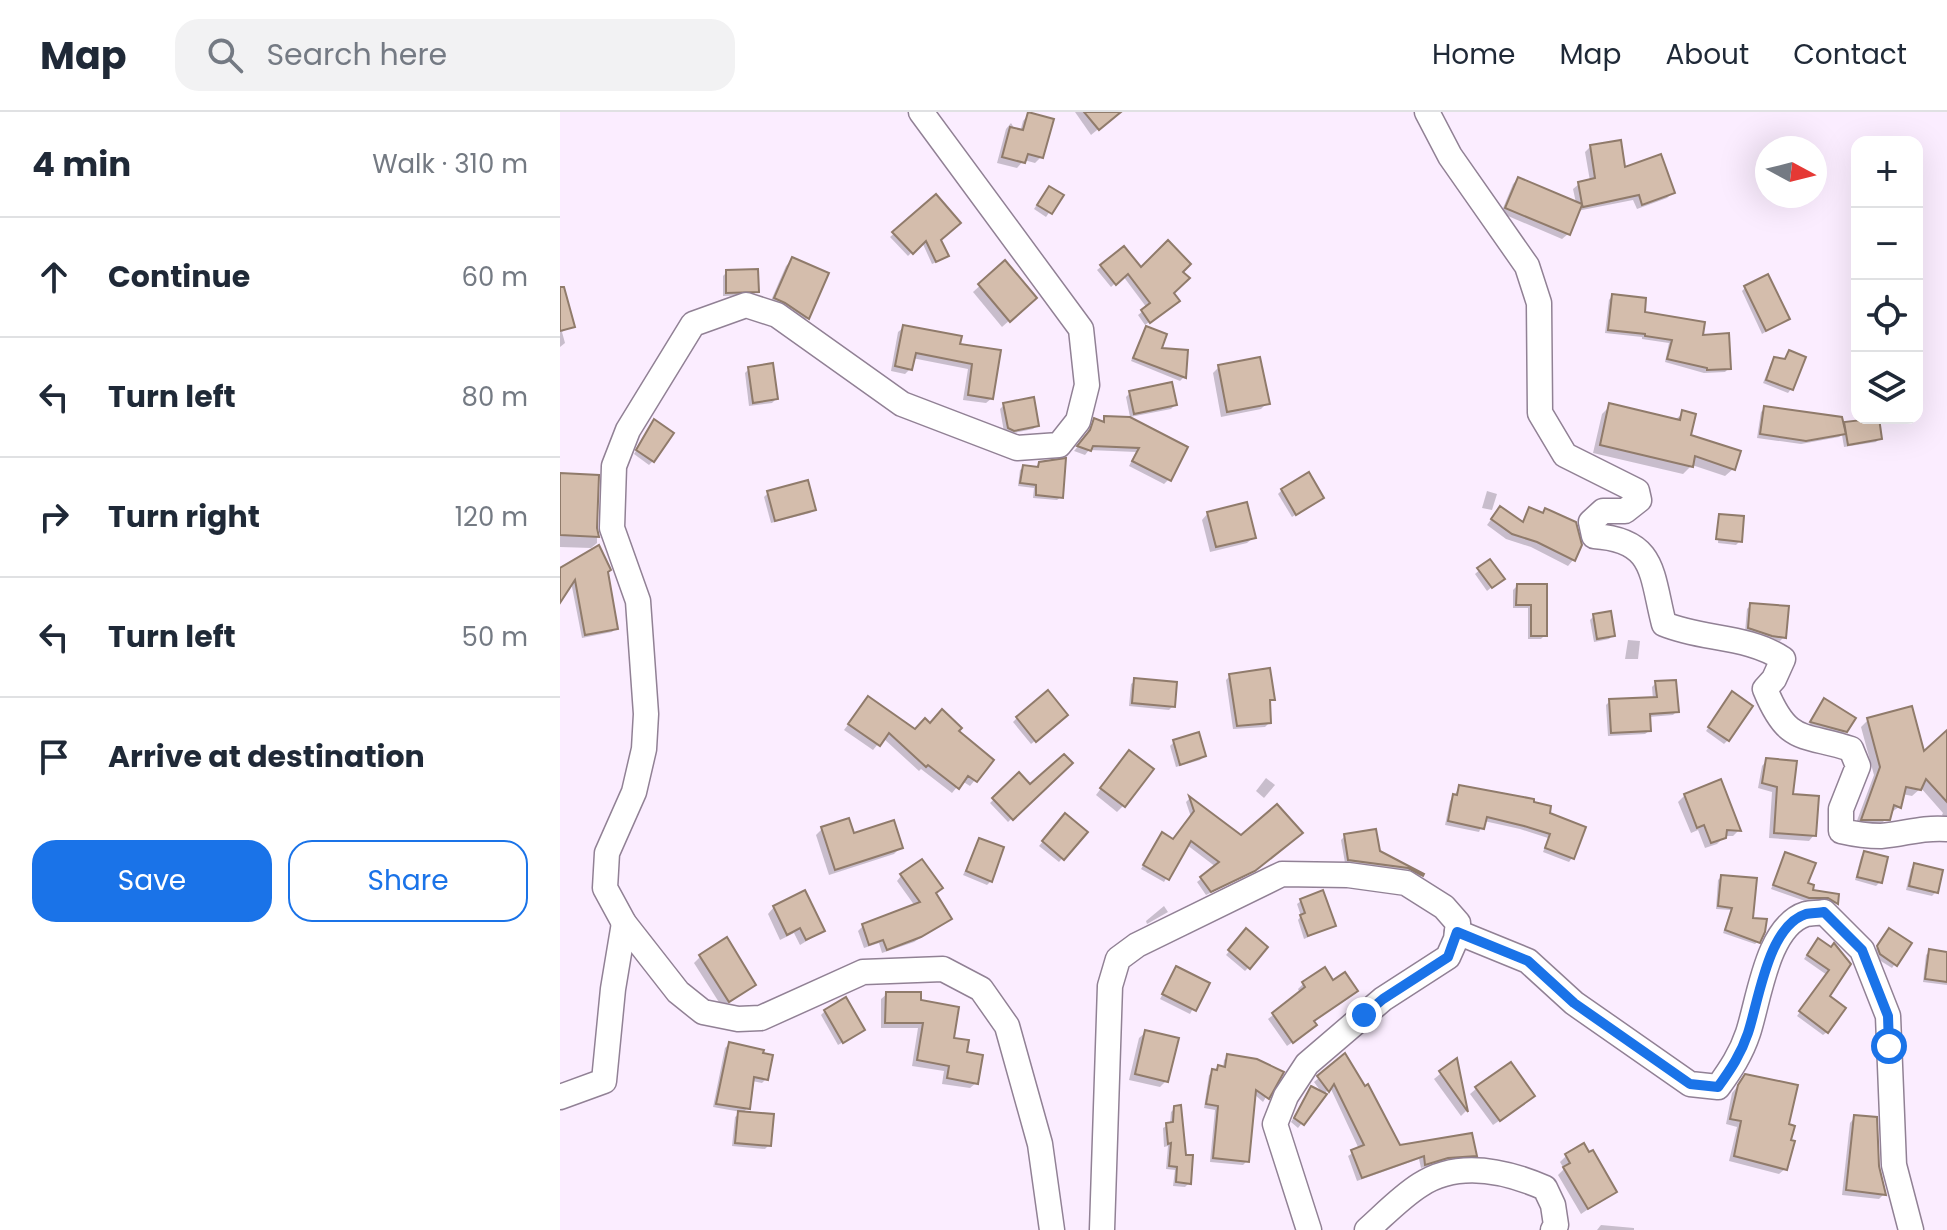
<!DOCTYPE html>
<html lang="en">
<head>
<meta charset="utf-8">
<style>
	body { margin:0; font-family:Poppins,sans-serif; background:#f2f2f3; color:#1f2937 }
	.controls { position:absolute; right:24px; top:24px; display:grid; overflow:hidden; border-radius:16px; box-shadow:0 8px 32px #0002 }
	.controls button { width:72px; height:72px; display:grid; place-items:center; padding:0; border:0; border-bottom:2px solid #e0e1e3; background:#fff; color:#1f2937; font:40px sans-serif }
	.compass { position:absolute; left:1195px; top:24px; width:72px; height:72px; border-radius:50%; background:#fff; box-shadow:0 8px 32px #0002; rotate:97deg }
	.stop { position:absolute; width:24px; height:24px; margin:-18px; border:6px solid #1a73e8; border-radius:50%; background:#fff }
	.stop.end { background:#1a73e8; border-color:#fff; box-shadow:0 2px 8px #0008 }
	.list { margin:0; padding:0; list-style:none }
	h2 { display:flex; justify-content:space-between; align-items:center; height:104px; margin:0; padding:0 32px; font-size:34px }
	h2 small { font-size:26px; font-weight:400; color:#747a83 }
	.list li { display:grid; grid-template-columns:52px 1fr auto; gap:24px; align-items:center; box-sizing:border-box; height:120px; padding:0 32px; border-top:2px solid #e0e1e3 }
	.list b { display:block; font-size:30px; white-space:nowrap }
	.list em { font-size:26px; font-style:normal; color:#747a83 }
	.actions { display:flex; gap:16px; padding:24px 32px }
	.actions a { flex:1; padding:18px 0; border:2px solid #1a73e8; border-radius:24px; text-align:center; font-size:28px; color:#1a73e8 }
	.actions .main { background:#1a73e8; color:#fff }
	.icon { flex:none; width:44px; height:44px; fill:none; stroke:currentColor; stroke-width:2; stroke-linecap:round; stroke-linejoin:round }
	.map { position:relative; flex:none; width:1387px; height:1118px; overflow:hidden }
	header { display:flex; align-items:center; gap:48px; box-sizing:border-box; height:112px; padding:0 40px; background:#fff; border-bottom:2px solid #e0e1e3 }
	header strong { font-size:38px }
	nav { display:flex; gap:44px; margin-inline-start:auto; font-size:28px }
	.search { width:560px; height:72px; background:#f2f2f3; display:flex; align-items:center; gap:20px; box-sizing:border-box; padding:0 28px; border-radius:24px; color:#747a83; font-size:30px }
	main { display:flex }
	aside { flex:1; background:#fff }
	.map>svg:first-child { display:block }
	.shadow { fill:#0003 }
	.building { fill:#d4bdac; stroke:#907b6b; stroke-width:2 }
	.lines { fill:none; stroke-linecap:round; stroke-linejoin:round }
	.minor-casing { stroke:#918195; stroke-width:27 }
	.minor { stroke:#fff; stroke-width:24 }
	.route { stroke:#1a73e8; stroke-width:10 }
</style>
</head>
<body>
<header>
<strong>Map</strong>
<div class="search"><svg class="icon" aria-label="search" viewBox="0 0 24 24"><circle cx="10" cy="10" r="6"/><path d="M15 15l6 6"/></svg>Search here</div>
<nav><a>Home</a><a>Map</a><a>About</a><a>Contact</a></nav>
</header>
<main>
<aside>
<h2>4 min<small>Walk · 310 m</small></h2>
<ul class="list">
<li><svg class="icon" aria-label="ahead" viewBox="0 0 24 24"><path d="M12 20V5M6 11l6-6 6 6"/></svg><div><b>Continue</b></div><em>60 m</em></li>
<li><svg class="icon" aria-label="left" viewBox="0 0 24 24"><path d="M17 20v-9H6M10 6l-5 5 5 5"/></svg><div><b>Turn left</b></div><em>80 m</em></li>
<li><svg class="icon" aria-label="right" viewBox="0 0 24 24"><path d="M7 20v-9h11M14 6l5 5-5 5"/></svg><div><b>Turn right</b></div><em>120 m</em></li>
<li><svg class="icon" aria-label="left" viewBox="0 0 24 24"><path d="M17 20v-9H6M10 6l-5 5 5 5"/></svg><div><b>Turn left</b></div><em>50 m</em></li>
<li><svg class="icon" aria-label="arrive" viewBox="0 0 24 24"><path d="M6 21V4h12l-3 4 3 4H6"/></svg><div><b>Arrive at destination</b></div></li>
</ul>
<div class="actions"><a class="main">Save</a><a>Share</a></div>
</aside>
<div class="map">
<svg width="1387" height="1118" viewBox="0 0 1387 1118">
	<rect width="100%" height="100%" fill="#fbedff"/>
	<!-- shadow -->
	<g class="shadow">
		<polygon points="515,0 559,0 531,23"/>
		<polygon points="469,2 481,45 475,51 464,48 457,56 437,51 446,17 451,11 459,24 463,9"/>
		<polygon points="1031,34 1063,58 1113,80 1107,86 1077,97 1073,88 1017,99 1008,122 1002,127 941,101 953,72 958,67 1016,91 1013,77 1019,72 1030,69 1025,40"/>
		<polygon points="485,80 501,83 486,105 474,97"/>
		<polygon points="376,85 383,147 372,152 362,130 348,144 330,125"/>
		<polygon points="1357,115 1363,116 1357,147"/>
		<polygon points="563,137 581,158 620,160 612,181 614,192 585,213 578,203 587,196 563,164 551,175 537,158"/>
		<polygon points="233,147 266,162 247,206 241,212 209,193 226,154"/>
		<polygon points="445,151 468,192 442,215 413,180"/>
		<polygon points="167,160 197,179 193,183 163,184 163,164"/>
		<polygon points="1186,175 1228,206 1202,222 1182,179"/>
		<polygon points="1052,184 1082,201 1141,225 1169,256 1165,260 1144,261 1105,250 1109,231 1082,227 1082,225 1045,221 1049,188"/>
		<polygon points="0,196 13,214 2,220 5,231 0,235"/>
		<polygon points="344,215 398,233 439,240 432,286 426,291 403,288 408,257 352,246 350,257 345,262 331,259 338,220"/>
		<polygon points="586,216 624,265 620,269 571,249"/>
		<polygon points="1229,241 1231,277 1228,281 1203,271 1211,251 1215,247 1224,249"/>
		<polygon points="659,255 707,291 701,297 661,305 653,261"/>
		<polygon points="189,257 216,287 212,291 189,294 185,261"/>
		<polygon points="570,281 615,293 611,297 570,305 566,285"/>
		<polygon points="444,293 477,314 473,317 449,322 444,320 440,297"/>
		<polygon points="1050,294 1115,308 1123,301 1129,324 1173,357 1165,364 1132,353 1123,362 1033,341 1042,302"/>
		<polygon points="1205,296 1282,315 1285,312 1320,326 1316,330 1284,335 1282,323 1279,325 1241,332 1197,326 1201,300"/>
		<polygon points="545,306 569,307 609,367 604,372 569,354 576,340 529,338 525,343 514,339 526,325 530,314 535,309 540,311"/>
		<polygon points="91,314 93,349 89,353 74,342"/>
		<polygon points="480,351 501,385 497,388 473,386 474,376 458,374 460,358 464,355 476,355"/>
		<polygon points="0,363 37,365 37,431 31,436 0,435"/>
		<polygon points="722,378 757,389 732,405 718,382"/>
		<polygon points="927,379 937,382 932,398 922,396"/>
		<polygon points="208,381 254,397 250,401 211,411 204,385"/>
		<polygon points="970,397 981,402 985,398 1013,448 1008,454 971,435 946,427 927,413 935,402 961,411"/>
		<polygon points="648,401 694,425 687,431 650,440 642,408"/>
		<polygon points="1160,404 1180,429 1176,433 1158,431"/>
		<polygon points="930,449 938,470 927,479 915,462"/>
		<polygon points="0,458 46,460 56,516 52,520 22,526 11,470 0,487"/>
		<polygon points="957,474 985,474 985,523 981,527 968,527 968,496 953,496 953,478"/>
		<polygon points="1191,493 1224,525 1220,529 1185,520 1187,497"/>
		<polygon points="1034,504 1053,523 1049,527 1034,530 1030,508"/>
		<polygon points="1068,528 1080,529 1078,547 1065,547"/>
		<polygon points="670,564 713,587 708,592 709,611 705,615 673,617 666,568"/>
		<polygon points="575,569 613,594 609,598 569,594 571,572"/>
		<polygon points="1096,571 1117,599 1113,603 1089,605 1089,619 1085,622 1048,624 1046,593 1050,589 1093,588 1092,575"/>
		<polygon points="1169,586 1168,628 1164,632 1146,619"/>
		<polygon points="303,593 355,619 370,613 396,619 431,648 410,674 402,669 392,681 361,657 359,659 323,626 313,638 284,618"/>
		<polygon points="1261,593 1286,619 1282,623 1248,614"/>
		<polygon points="457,606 502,607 471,632 453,610"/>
		<polygon points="1308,608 1363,642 1387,620 1387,708 1382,703 1383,701 1361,676 1352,684 1342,682 1339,695 1330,701 1320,714 1295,714 1314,663 1301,615"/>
		<polygon points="614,630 644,644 640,648 616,655 610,634"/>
		<polygon points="563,647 563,694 557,700 536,683"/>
		<polygon points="1207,648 1254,723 1249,729 1209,726 1212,680 1198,676 1202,654"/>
		<polygon points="510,651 448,710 430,691 459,663 470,675"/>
		<polygon points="706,666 715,673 704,686 696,679"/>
		<polygon points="900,675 987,702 1012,746 1009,750 983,740 988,726 960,717 924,709 919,720 885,713 890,689"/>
		<polygon points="1125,683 1179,718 1173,724 1165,724 1157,732 1145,736 1138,718 1131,721 1118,690"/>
		<polygon points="629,687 682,726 689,762 646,783 637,770 656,755 627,733 604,770 581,757 598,727 613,729 631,705 626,690"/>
		<polygon points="505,703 525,720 499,750 479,734"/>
		<polygon points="262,717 293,724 340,736 334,742 269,763 256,723"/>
		<polygon points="785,724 818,740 862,763 858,767 785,751 781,728"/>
		<polygon points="420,728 431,769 427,773 403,763"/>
		<polygon points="1304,741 1320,770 1316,774 1295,768 1301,745"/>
		<polygon points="1226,742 1250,779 1277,784 1273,794 1264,788 1245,789 1211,777"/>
		<polygon points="1355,753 1376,780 1372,784 1346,778 1351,757"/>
		<polygon points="341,764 374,782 389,807 354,830 322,841 319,831 304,836 298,819 303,814 355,794 337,769"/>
		<polygon points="1161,765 1191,808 1198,829 1195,832 1163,821 1171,798 1156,797 1158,768"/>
		<polygon points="741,789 774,813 744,827 738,808 741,804 737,792"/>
		<polygon points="604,794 608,800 587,812 586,809"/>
		<polygon points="214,795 263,819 240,833 234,821 220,828 208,802"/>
		<polygon points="686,819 689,855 685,859 666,843"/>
		<polygon points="1325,822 1335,852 1332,856 1316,846 1314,840"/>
		<polygon points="1254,832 1289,852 1267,884 1267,920 1263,923 1237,904 1267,863 1244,847"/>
		<polygon points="1370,839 1387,842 1387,873 1363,870 1366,843"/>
		<polygon points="141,844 194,873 162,895 134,851"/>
		<polygon points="617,856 647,871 630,902 600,887"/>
		<polygon points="773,870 790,884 752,910 749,918 727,934 708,907 740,881 738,877 743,872"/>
		<polygon points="327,882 359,890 404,942 416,971 410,976 382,972 384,959 352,954 358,916 321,916 321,887"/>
		<polygon points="265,899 303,918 278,933 261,903"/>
		<polygon points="586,920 606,969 600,975 569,968 579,926"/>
		<polygon points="169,932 206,967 202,971 192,969 188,996 182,1001 209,1033 205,1037 172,1034 175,1005 181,1000 153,995 165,936"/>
		<polygon points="668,944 721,961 703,990 694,982 687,1049 683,1053 650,1050 655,998 644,996 649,963 658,956 663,956 664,948"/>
		<polygon points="785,944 839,1036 914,1043 910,1048 882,1050 861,1056 859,1047 797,1069 788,1044 799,1037 770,975 738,1016 731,1010 751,976 762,981 754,970"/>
		<polygon points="896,949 906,999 901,1004 874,967"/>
		<polygon points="1186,964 1227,1014 1225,1057 1219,1062 1169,1049 1177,1015 1166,1012 1172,981"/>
		<polygon points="917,976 966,990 933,1013 910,982"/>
		<polygon points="615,996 629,1071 625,1075 613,1074 615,1058 606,1057 608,1034 604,1035 603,1016 610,1012 611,1000"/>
		<polygon points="1295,1005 1317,1054 1324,1082 1319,1087 1282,1083 1290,1011"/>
		<polygon points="1006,1044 1055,1079 1021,1102 998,1063 1004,1057 1000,1050"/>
		<polygon points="1041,1113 1074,1116 1074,1118 1037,1118"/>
	</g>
	<!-- building -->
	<g class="building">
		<polygon points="468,0 494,7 483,46 468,42 465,51 442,45 450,15 463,18"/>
		<polygon points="524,0 561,0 539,18"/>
		<polygon points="1061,28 1065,55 1101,42 1115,81 1082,93 1079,83 1023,95 1022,93 1010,123 945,96 958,65 1022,92 1018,70 1035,66 1030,33"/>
		<polygon points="489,74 504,83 492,102 477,93"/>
		<polygon points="376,82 401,111 381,128 389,144 376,150 366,129 353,142 332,120"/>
		<polygon points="608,128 631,152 623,160 630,166 614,181 620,189 590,211 581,198 590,191 568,162 556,173 540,153 564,134 581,155"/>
		<polygon points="232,145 269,161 249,207 225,191 214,186"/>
		<polygon points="445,148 477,186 450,210 418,172"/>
		<polygon points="198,157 199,180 166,181 166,158"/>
		<polygon points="1208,162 1230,207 1206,219 1184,174"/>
		<polygon points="0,175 4,175 15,215 0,219"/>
		<polygon points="1052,182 1086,186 1085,200 1145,210 1143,223 1169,221 1171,257 1147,258 1147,256 1107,247 1112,228 1085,224 1085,222 1048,218"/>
		<polygon points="343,213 402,224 400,232 441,238 433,287 408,283 412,252 356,241 352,258 335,254"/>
		<polygon points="586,214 607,222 602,236 628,238 626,266 573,246"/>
		<polygon points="1229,238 1246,245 1233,278 1206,268 1214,245 1225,247"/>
		<polygon points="700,245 710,292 667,300 658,253"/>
		<polygon points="213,251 218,287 193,291 188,255"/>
		<polygon points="612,270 617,293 574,302 569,279"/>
		<polygon points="474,285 479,314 454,319 448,316 443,291"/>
		<polygon points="1049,291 1120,308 1122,298 1136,302 1131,323 1181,339 1175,358 1135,344 1133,355 1040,333"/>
		<polygon points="1204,294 1282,305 1286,322 1246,329 1200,322"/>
		<polygon points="544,304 570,305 628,335 611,369 572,349 579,336 533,334 531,339 517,334 530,318 534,306 544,310"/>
		<polygon points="1319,306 1322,327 1288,333 1284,310"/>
		<polygon points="94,307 114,321 94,350 76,338"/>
		<polygon points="506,346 503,386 476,383 476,373 460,371 463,353 478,355 479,350"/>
		<polygon points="749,360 764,386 736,403 721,377"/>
		<polygon points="0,361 39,363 37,416 39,425 0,423"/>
		<polygon points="248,368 256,398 215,409 207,379"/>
		<polygon points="687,390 696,426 656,435 647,400"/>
		<polygon points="940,394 963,410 969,395 983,401 985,396 1016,410 1022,433 1015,449 977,430 952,422 931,407"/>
		<polygon points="1159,402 1184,404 1182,430 1156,427"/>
		<polygon points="39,433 51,458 48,460 58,517 25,523 15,468 0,491 0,456"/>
		<polygon points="930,447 945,467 932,476 917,456"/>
		<polygon points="957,472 987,472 987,524 971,524 971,493 956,493"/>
		<polygon points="1190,491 1229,494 1226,526 1212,524 1188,516"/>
		<polygon points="1051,499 1055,524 1037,527 1033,502"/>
		<polygon points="710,556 715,588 710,588 711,611 677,614 669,562"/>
		<polygon points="574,566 617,570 615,595 572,591"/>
		<polygon points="1116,568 1119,600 1090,602 1091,619 1051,621 1049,587 1097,585 1095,569"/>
		<polygon points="488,578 508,603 476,630 456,605"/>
		<polygon points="1172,579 1193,594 1169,629 1148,615"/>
		<polygon points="308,584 355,617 365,606 370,611 382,597 402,616 399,619 434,648 417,670 408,664 399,677 368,653 366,655 329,621 320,634 288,612"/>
		<polygon points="1264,586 1296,606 1287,620 1250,610"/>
		<polygon points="1352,594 1364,639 1387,618 1387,690 1366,667 1361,678 1346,675 1341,696 1334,693 1330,708 1301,708 1320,655 1307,606"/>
		<polygon points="639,620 646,644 620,653 613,628"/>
		<polygon points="569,638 594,657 565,695 540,676"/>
		<polygon points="504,642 513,651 453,708 432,686 459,660 470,672"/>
		<polygon points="1206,646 1237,649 1233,682 1259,684 1256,724 1214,721 1217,675 1202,671"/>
		<polygon points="1161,667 1181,719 1167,718 1166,726 1151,731 1144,713 1137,716 1124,682"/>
		<polygon points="899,673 974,687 974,690 991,694 990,701 1026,715 1014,747 985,736 990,722 964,714 927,705 924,717 888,709 893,682 897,683"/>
		<polygon points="629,684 681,723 717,692 743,721 695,759 651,780 640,765 659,750 631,729 609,768 583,753 602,720 613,727 634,699"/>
		<polygon points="505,701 528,720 504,748 482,729"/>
		<polygon points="289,706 294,721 334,708 343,736 275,758 261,715"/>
		<polygon points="816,717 820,739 864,762 863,764 848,756 788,748 784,722"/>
		<polygon points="419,726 444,735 432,770 406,759"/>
		<polygon points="1304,739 1328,745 1322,771 1297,765"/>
		<polygon points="1225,740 1256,751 1248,771 1254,773 1253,778 1279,782 1278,792 1268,786 1249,786 1213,773"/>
		<polygon points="362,747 383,776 376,781 392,807 361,825 327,838 323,828 309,833 302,812 360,790 340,762"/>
		<polygon points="1354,751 1383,758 1378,781 1349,774"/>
		<polygon points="1161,763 1197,766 1193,806 1207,807 1205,820 1200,831 1165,818 1172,796 1158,794"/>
		<polygon points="245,778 265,819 246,828 240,816 227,823 213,794"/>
		<polygon points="763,778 776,814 748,824 740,803 745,801 740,787"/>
		<polygon points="686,816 708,835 690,857 668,838"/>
		<polygon points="1329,816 1352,831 1337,854 1320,842 1317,834"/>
		<polygon points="167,825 196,873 169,890 139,843"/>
		<polygon points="1258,826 1271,835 1274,831 1291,852 1270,884 1286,896 1268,921 1239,899 1269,858 1247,843"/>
		<polygon points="1369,837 1387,840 1387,870 1365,867"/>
		<polygon points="616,854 650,871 636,899 602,882"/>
		<polygon points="765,855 773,868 785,860 798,879 754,909 757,913 733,931 712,901 745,875 742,870"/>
		<polygon points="326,880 361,880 361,888 399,895 394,926 409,928 407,940 423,943 418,972 387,966 389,954 357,948 363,911 325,911"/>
		<polygon points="286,885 305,918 283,931 264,898"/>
		<polygon points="585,918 619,926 608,970 575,962"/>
		<polygon points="169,930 204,938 203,941 213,943 208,968 194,965 190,997 156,992"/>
		<polygon points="785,941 805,974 808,972 840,1033 912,1021 917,1044 888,1046 865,1053 864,1044 802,1066 791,1038 804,1033 774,972 769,980 757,964"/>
		<polygon points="667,942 697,947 724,960 709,987 696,978 689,1050 653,1046 658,994 646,992 652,957 657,958 658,953 665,955"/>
		<polygon points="897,946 908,1000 879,959"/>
		<polygon points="951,950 975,984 940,1009 915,975"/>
		<polygon points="1185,962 1238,973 1229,1012 1235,1014 1231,1028 1235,1029 1227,1058 1174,1044 1181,1009 1170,1007 1178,973"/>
		<polygon points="751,974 767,982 744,1013 734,1006"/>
		<polygon points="621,993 626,1043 633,1043 631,1072 616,1070 617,1055 609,1054 611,1031 608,1032 606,1011 613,1010 614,994"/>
		<polygon points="178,999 214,1002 211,1034 175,1031"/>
		<polygon points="1294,1003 1317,1005 1319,1054 1326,1083 1286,1078"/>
		<polygon points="1024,1031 1029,1040 1033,1038 1057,1080 1028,1097 1003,1055 1010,1051 1005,1042"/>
	</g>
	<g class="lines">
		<defs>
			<g id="minor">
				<polyline points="361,0 521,217 527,273 518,309 499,333 457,336 342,292 217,203 186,193 133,212 68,318 54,354 52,416 78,489 86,602 84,637 74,680 47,741 45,776 64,811 118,880 143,900 178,907 201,906 303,860 383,857 421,877 447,914 480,1032 492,1118"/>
				<path d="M 867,0 L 890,44 L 967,154 L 979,191 L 980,301 L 1005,343 L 1077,379 L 1079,388 L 1065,399 L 1043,399 L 1031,410 L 1034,424 C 1096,428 1091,462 1104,512 C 1142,528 1187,523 1223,547 L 1214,567 L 1205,577 C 1228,633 1242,621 1291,637 L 1298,654 L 1281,697 L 1281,719 C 1294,722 1307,724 1321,724 C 1346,722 1360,715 1387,717"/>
				<path d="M 897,820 L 968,849 L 1014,891 L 1130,972 L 1158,975 C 1171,957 1181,942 1188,921 C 1199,888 1207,814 1246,802 C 1251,801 1259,801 1264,800 L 1302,838 L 1328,904 L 1334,1053 L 1351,1118"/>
				<polyline points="0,985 44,969 53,877 64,811"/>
				<polyline points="542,1118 550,874 558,847 577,833 722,762 788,763 846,771 884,795 898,811 896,827 888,845 823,887 747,952 726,984 715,1012 749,1118"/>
				<path d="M 807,1118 C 824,1103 841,1085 860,1073 C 898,1048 946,1059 985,1076 L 993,1093 L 996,1113 L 993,1118"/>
			</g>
		</defs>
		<!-- minor casing -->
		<use href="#minor" class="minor-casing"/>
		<!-- minor -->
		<use href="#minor" class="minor"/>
	</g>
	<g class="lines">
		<!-- route -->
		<path class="route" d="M 804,903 L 823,887 L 888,845 L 897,820 L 968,849 L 1014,891 L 1130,972 L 1158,975 C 1171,957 1181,942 1188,921 C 1199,888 1208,814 1246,802 C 1251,801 1259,801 1264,800 L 1302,838 L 1328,904 L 1329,934"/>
	</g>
</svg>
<div class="controls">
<button>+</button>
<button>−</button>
<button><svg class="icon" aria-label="locate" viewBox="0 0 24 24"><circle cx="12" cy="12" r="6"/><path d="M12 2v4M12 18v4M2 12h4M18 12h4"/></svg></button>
<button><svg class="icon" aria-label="layers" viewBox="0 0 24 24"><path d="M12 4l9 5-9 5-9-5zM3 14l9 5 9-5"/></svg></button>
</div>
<svg class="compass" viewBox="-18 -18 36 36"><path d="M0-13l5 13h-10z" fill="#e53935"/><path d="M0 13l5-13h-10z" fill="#747a83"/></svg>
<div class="stop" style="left:1329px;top:934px"></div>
<div class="stop end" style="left:804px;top:903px"></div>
</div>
</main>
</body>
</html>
